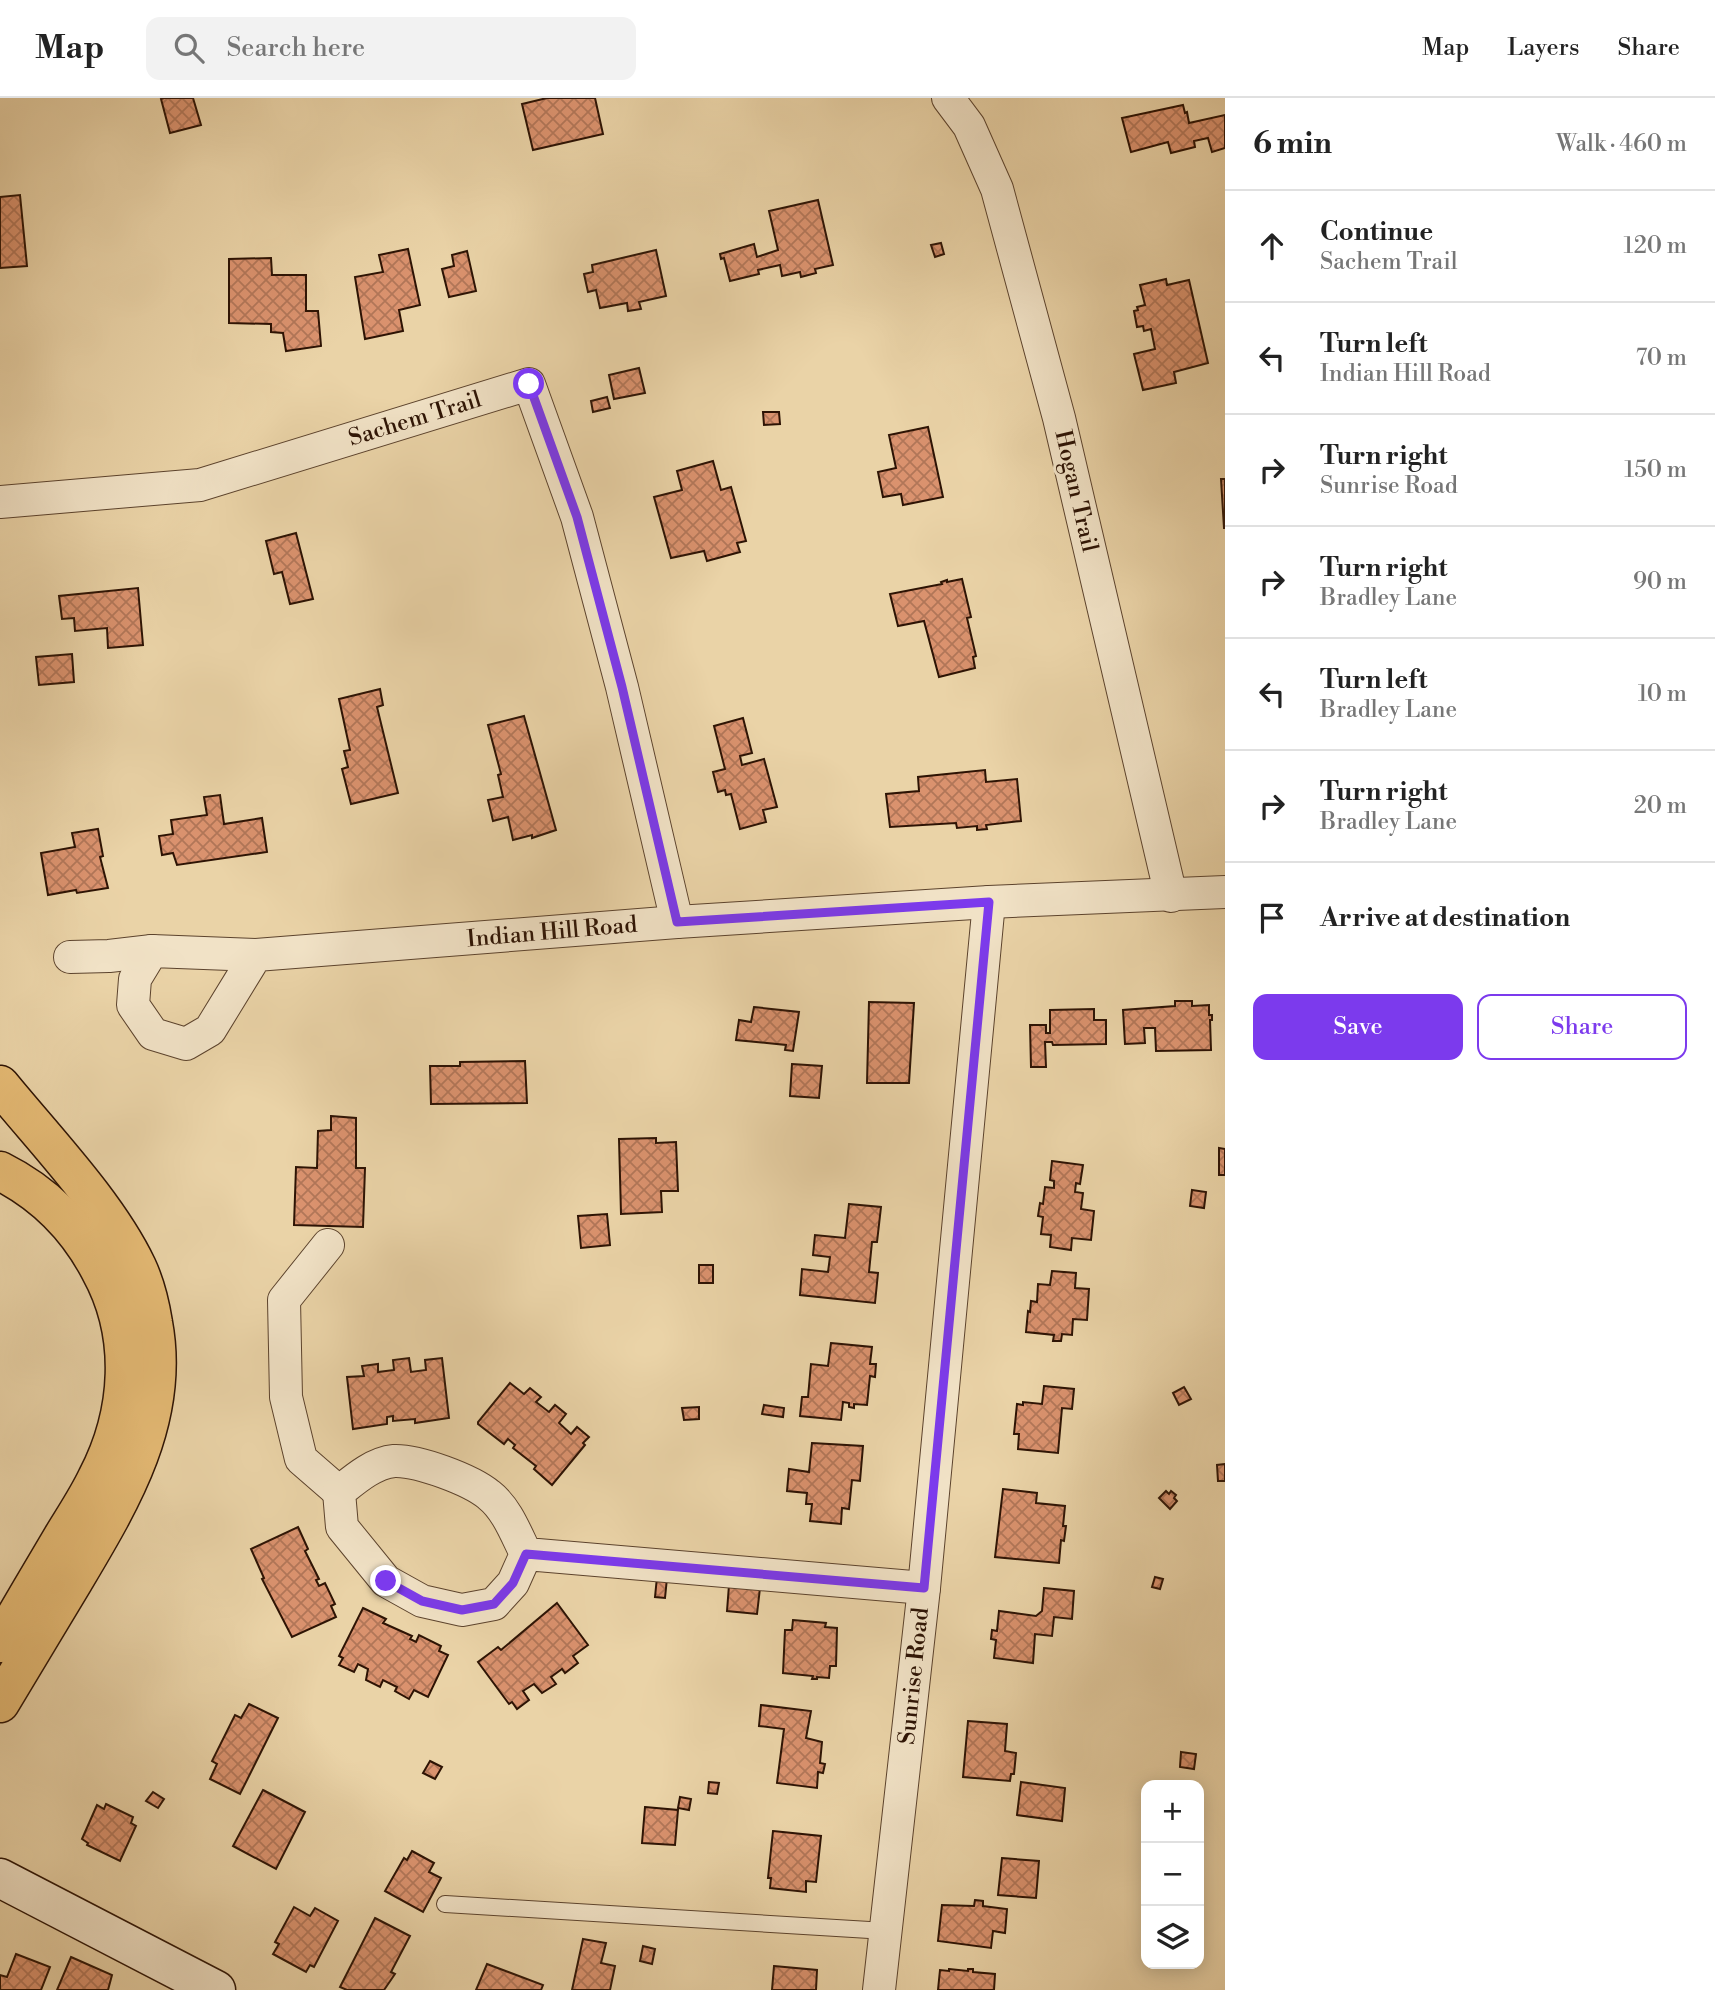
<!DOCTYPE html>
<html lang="en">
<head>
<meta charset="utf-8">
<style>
	body { margin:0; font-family:"Libre Bodoni",serif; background:#f2f2f2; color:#222 }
	.controls { position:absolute; right:21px; bottom:21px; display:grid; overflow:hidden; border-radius:14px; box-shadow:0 4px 18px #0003 }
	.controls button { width:63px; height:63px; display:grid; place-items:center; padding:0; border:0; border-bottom:2px solid #e0e0e0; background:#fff; color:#222; font:35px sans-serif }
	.stop { position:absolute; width:21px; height:21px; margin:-16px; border:5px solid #7c3aed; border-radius:50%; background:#fff }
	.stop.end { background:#7c3aed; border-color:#fff; box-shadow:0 2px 7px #0008 }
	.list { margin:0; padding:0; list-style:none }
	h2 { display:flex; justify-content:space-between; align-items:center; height:91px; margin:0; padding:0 28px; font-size:30px }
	h2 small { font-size:23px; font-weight:400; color:#767676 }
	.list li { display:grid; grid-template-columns:46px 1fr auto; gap:21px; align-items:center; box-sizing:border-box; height:112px; padding:0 28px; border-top:2px solid #e0e0e0 }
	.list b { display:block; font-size:26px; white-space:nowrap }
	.list p { margin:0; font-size:23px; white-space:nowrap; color:#767676 }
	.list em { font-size:23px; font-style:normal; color:#767676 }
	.actions { display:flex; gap:14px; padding:21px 28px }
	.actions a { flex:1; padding:16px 0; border:2px solid #7c3aed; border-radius:14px; text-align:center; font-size:24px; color:#7c3aed }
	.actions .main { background:#7c3aed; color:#fff }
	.icon { flex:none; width:38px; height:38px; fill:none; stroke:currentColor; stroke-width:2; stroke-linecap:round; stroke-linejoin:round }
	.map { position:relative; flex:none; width:1225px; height:1892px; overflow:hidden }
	header { display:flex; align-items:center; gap:42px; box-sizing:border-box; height:98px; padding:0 35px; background:#fff; border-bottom:2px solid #e0e0e0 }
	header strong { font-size:33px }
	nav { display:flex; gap:38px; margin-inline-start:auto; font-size:24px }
	.search { width:490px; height:63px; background:#f2f2f2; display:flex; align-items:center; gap:18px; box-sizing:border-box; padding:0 24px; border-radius:14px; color:#767676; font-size:26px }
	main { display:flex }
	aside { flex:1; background:#fff }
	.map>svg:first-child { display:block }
	.building { fill:url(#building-cross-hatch); stroke:#2d1304; stroke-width:2 }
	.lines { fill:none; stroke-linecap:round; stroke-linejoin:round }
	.service-casing { stroke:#5c432d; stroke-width:18 }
	.minor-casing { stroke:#5c432d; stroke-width:34 }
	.secondary-casing { stroke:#2d1304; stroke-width:41 }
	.motorway-casing { stroke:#2d1304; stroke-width:41 }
	.service { stroke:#f1e2c6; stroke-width:16 }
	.minor { stroke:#f1e2c6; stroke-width:32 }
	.secondary { stroke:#f1e2c6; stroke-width:38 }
	.motorway { stroke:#e5ba74; stroke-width:38 }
	.route { stroke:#7c3aed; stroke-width:9 }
	.labels { text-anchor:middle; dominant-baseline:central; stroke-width:6; stroke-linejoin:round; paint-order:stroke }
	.street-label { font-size:23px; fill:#2d1304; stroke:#f1e2c6 }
</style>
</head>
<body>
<header>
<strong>Map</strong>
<div class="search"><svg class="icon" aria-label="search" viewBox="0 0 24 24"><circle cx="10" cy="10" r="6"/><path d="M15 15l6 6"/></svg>Search here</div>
<nav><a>Map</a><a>Layers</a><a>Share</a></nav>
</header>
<main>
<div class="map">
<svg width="1225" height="1892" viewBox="0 0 1225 1892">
	<defs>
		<pattern id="building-cross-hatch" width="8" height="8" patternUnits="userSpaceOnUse" patternTransform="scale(1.75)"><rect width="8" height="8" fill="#da926e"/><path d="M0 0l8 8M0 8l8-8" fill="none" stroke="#b17658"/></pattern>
	</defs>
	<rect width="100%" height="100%" fill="#ead3a7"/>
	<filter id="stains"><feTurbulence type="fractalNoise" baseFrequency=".00286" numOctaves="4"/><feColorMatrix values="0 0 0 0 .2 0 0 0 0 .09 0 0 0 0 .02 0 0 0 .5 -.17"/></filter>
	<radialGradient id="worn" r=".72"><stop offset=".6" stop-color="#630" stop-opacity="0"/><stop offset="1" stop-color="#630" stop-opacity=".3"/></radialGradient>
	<!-- building -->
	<g class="building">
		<polygon points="164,0 193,0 201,27 170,35 161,1"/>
		<polygon points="547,0 595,0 603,36 533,52 522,6"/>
		<polygon points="1183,7 1185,15 1187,14 1189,25 1225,17 1225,50 1212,54 1208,40 1194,43 1195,49 1171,55 1168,44 1131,54 1122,20"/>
		<polygon points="20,97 27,168 0,170 0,99"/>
		<polygon points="818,102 833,167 815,171 816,175 801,179 800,174 782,178 780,167 758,172 759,176 730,183 724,160 721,161 720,156 754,146 757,159 778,152 769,113"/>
		<polygon points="941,145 944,156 935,159 931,147"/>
		<polygon points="408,151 420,207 399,212 403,233 365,241 355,179 383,174 379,157"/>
		<polygon points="656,152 666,198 639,204 641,211 628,213 627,205 600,210 596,192 588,194 584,176 593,174 592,167"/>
		<polygon points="467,153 476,193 449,199 442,171 454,168 452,157"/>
		<polygon points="271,160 272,177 306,177 306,213 318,213 321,248 286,253 283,235 271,234 271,226 229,225 229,161"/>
		<polygon points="1166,181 1167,187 1189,182 1208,265 1174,274 1176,285 1143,292 1134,256 1155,251 1151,231 1144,233 1143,228 1137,229 1134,213 1138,212 1137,209 1145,207 1140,187"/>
		<polygon points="639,270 645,295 614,301 609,277"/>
		<polygon points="607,299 610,310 593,314 591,303"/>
		<polygon points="763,314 779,314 780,326 764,327"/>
		<polygon points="928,329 943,399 903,407 901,396 883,399 878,374 896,370 889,337"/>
		<polygon points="713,363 721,392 731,389 746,443 737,445 740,454 707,463 704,453 671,460 654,399 682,392 677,373"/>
		<polygon points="1221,381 1225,381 1225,430 1224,430"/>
		<polygon points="296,435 313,501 290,506 282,474 274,476 266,443"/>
		<polygon points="962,481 971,519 967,520 976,558 973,559 975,570 939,579 924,523 898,528 890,496 942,486 941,484 947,482 947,484"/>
		<polygon points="138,490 143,547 108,550 107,530 75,533 74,520 62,521 59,498"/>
		<polygon points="72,556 74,584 39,587 36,559"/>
		<polygon points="380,591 383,607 377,609 398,695 351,706 342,671 348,669 344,653 350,652 339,601"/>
		<polygon points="524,618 556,732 532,740 532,737 513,742 508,719 493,723 488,702 503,699 498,677 501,676 488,627"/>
		<polygon points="743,620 752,655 740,658 742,667 764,661 777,709 763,712 766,724 740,731 731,696 726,697 725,692 718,694 713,674 725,671 714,628"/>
		<polygon points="985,672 986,684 1017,681 1021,723 986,727 987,731 977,732 977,728 957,730 956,725 890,729 886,696 919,693 918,679"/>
		<polygon points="220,697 224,726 262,720 267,754 177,767 173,755 162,757 159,738 173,736 171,722 207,717 204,699"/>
		<polygon points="98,731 103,758 100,759 108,790 77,795 76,792 48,797 41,755 75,749 72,735"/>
		<polygon points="1175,903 1192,903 1192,908 1209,907 1209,917 1212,917 1212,922 1210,922 1211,952 1156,953 1155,930 1144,930 1145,945 1125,946 1123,912 1175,908"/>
		<polygon points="869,904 914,905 909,985 867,985"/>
		<polygon points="754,909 799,914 793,953 785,952 786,947 736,942 739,922 751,924"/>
		<polygon points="1094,911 1094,922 1106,922 1106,946 1053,947 1052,944 1045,944 1046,969 1031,969 1030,927 1046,927 1046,935 1050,935 1050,912"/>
		<polygon points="525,963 527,1005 431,1006 430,968 460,968 460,964"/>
		<polygon points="792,966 822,968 819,1000 790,998"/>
		<polygon points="331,1018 356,1020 356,1070 365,1070 363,1129 294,1127 296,1069 317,1070 318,1033 331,1032"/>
		<polygon points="656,1040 656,1045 676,1044 678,1093 661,1093 662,1114 621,1116 619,1041"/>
		<polygon points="1219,1050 1225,1051 1225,1077 1219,1077"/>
		<polygon points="1052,1063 1083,1067 1080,1086 1076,1085 1075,1094 1083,1095 1081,1111 1094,1113 1091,1142 1072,1140 1071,1152 1050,1149 1051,1137 1041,1136 1043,1119 1038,1118 1040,1105 1043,1106 1045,1089 1054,1090 1054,1083 1050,1082"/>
		<polygon points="1192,1092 1206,1094 1204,1110 1190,1108"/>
		<polygon points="849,1106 881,1109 877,1144 872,1144 869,1174 878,1175 875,1205 800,1197 802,1171 828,1174 830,1159 813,1157 815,1137 845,1140"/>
		<polygon points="607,1116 610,1147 581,1150 578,1118"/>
		<rect x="699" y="1167" width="14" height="18"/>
		<polygon points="1052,1173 1076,1175 1075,1190 1089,1191 1087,1222 1073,1221 1072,1237 1062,1236 1061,1243 1053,1243 1054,1237 1026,1234 1028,1213 1030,1214 1031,1203 1037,1204 1038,1186 1050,1187"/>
		<polygon points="831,1245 872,1249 870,1266 876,1266 875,1279 870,1278 867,1307 854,1306 854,1310 849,1309 849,1305 843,1304 841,1322 800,1318 802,1299 808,1299 811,1266 828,1268"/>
		<polygon points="409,1260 411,1274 426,1272 425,1262 442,1260 449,1320 415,1325 415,1321 393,1323 393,1318 387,1319 387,1326 353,1331 347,1279 364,1278 362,1268 378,1266 378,1274 394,1272 393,1262"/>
		<polygon points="510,1285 524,1296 530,1290 541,1299 536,1304 549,1314 555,1307 566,1316 559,1325 571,1336 577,1329 589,1339 583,1345 585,1347 552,1387 534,1371 536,1368 513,1350 515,1347 508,1341 504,1346 478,1326 478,1324"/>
		<polygon points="1044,1288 1074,1291 1072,1311 1062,1310 1058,1355 1018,1351 1019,1336 1014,1336 1017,1306 1023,1307 1023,1304 1042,1306"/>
		<polygon points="1184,1289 1191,1301 1179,1307 1173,1295"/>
		<polygon points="764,1307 784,1310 783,1319 762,1316"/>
		<polygon points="699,1309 699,1321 684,1322 682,1310"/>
		<polygon points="812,1345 863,1348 860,1383 852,1382 849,1411 842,1410 841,1426 810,1423 812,1406 806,1406 807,1395 787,1393 789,1371 809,1374"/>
		<polygon points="1225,1366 1225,1383 1218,1383 1217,1367"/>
		<polygon points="1003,1391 1037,1395 1036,1405 1065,1408 1063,1428 1066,1428 1064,1443 1061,1442 1059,1465 995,1459"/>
		<polygon points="1166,1393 1169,1396 1171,1393 1176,1397 1174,1400 1177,1403 1170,1411 1159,1400"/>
		<polygon points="298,1429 308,1451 305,1453 319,1481 316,1482 319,1488 325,1485 335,1506 331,1508 336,1519 292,1539 262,1481 264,1480 251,1451"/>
		<polygon points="657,1479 667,1480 665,1500 655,1499"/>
		<polygon points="1155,1479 1163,1481 1160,1491 1152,1489"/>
		<polygon points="729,1487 760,1490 757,1516 727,1513"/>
		<polygon points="1044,1490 1074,1493 1072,1521 1054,1519 1052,1538 1035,1536 1033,1565 994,1560 996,1542 991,1541 992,1532 997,1533 999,1513 1036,1518 1042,1513"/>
		<polygon points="557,1505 588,1547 573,1558 578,1565 565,1575 562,1571 551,1579 556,1586 542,1595 534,1586 523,1593 529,1602 517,1611 512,1604 509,1606 478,1564 498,1549 501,1552"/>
		<polygon points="363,1510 386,1521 383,1525 412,1538 410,1541 416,1544 419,1537 441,1548 439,1553 448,1557 428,1599 414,1592 409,1601 395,1593 397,1589 383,1582 380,1589 366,1582 368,1571 358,1566 354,1574 339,1567 343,1560 339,1558"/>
		<polygon points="793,1522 826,1525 825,1529 837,1530 836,1568 830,1568 829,1580 817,1579 817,1581 812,1581 813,1578 783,1575 785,1532 792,1532"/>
		<polygon points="249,1606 278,1620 240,1696 210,1681 217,1666 212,1663 235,1617 241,1620"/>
		<polygon points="761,1607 811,1613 806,1640 822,1644 820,1665 825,1666 823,1675 818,1674 817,1690 777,1685 784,1631 759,1628"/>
		<polygon points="968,1623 1007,1626 1005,1653 1016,1655 1014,1676 1011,1676 1010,1683 963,1679"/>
		<polygon points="1181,1654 1196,1656 1194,1671 1180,1669"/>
		<polygon points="430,1663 442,1669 435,1681 423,1675"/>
		<polygon points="709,1684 719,1685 717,1696 708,1695"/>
		<polygon points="1021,1684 1065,1690 1062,1723 1017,1717"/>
		<polygon points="263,1692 305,1714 276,1771 233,1748"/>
		<polygon points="153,1694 164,1701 158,1710 146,1703"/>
		<polygon points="680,1699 691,1701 689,1712 678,1710"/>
		<polygon points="106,1706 133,1719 131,1725 136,1728 120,1763 87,1747 88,1745 82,1741 97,1707 104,1711"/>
		<polygon points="645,1709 678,1712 675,1747 642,1745"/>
		<polygon points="773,1733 821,1738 816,1784 806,1783 806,1794 770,1790 771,1780 768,1780"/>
		<polygon points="412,1753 434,1765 429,1774 441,1780 423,1814 385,1793 404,1760 407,1762"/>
		<polygon points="1002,1760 1039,1763 1036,1800 998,1797"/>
		<polygon points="975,1802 983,1803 983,1808 1007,1811 1005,1835 993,1833 991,1850 938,1843 942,1807 974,1808"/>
		<polygon points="294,1809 310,1818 315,1810 338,1823 314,1869 310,1867 306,1874 273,1856 279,1846 275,1844"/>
		<polygon points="375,1820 410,1838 391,1874 395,1876 384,1892 347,1892 340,1889"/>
		<polygon points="583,1841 606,1845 601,1865 615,1868 610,1892 572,1892"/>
		<polygon points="643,1848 655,1851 652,1866 640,1863"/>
		<polygon points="16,1856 50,1869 41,1892 0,1892 0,1877 7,1879"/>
		<polygon points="71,1859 112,1877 108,1892 57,1892"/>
		<polygon points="487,1866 543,1887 541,1892 476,1892"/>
		<polygon points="774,1868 817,1872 816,1892 772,1892"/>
		<polygon points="949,1871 968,1873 968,1871 973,1871 973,1874 995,1876 994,1892 938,1892 940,1872 949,1873"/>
	</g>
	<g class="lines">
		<defs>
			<polyline id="service" points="445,1806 886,1833"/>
			<g id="minor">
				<polyline points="948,0 969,28 997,91 1059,320 1171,798"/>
				<polyline points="0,404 200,387 529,286 577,419 622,589 677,824"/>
				<polyline points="256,857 210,932 186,946 153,936 133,907 135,881 152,853 256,857 677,824 989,804 1225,794"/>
				<polyline points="70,859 109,858 152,853"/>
				<polyline points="328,1147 284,1202 286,1299 301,1361 339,1394"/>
				<path d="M 526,1456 C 516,1436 507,1411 489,1397 C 471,1382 418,1362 394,1363 C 373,1365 354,1382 339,1394 L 342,1429 L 386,1483 L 422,1503 L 462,1512 L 494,1506 L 513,1485 L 526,1456 L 924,1490"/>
				<polyline points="879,1892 924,1490 989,804"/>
			</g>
			<polyline id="secondary" points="0,1780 216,1892"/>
			<g id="motorway">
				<path d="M 0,987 C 44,1041 107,1106 137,1169 C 145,1186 150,1206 153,1225 C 171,1321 121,1403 74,1482 C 49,1523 25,1564 0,1605"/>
				<path d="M 0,1073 C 44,1095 77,1128 100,1172 C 136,1237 131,1315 97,1380 C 87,1401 74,1420 62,1440 C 41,1475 21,1510 0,1545"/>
			</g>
		</defs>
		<!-- service casing -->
		<use href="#service" class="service-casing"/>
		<!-- minor casing -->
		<use href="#minor" class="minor-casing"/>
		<!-- secondary casing -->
		<use href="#secondary" class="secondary-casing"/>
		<!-- motorway casing -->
		<use href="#motorway" class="motorway-casing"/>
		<!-- service -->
		<use href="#service" class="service"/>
		<!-- minor -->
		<use href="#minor" class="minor"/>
		<!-- secondary -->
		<use href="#secondary" class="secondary"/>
		<!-- motorway -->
		<use href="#motorway" class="motorway"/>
	</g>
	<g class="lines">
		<!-- route -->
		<polyline class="route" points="386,1483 422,1503 462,1512 494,1506 513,1485 526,1456 924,1490 989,804 677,824 622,589 577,419 529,286"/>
	</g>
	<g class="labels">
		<!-- street labels -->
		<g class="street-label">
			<text transform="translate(415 321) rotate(-17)">Sachem Trail</text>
			<text transform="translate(1076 393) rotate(77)">Hogan Trail</text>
			<text transform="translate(552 834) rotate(-5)">Indian Hill Road</text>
			<text transform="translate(914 1578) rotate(-84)">Sunrise Road</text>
		</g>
	</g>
	<rect width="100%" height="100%" filter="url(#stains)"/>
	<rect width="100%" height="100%" fill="url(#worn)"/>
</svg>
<div class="controls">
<button>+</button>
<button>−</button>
<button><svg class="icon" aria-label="layers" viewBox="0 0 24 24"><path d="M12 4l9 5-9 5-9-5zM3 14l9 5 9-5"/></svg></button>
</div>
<div class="stop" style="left:529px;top:286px"></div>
<div class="stop end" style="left:386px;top:1483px"></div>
</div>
<aside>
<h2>6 min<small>Walk · 460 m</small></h2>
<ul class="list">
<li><svg class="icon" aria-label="ahead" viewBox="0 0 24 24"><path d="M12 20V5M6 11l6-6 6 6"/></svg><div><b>Continue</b><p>Sachem Trail</p></div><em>120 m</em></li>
<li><svg class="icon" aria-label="left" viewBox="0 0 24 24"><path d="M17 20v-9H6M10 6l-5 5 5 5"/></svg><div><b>Turn left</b><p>Indian Hill Road</p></div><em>70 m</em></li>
<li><svg class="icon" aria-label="right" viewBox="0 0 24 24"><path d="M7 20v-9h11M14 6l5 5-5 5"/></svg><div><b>Turn right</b><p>Sunrise Road</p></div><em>150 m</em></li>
<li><svg class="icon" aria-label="right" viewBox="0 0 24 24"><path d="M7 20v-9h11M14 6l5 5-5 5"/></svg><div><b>Turn right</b><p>Bradley Lane</p></div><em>90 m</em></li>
<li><svg class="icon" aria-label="left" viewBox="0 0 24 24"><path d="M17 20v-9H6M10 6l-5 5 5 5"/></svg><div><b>Turn left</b><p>Bradley Lane</p></div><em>10 m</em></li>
<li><svg class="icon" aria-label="right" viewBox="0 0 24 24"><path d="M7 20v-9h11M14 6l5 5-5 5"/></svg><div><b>Turn right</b><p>Bradley Lane</p></div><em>20 m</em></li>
<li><svg class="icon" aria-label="arrive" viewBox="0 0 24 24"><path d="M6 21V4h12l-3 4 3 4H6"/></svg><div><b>Arrive at destination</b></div></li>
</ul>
<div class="actions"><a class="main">Save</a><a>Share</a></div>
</aside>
</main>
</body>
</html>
